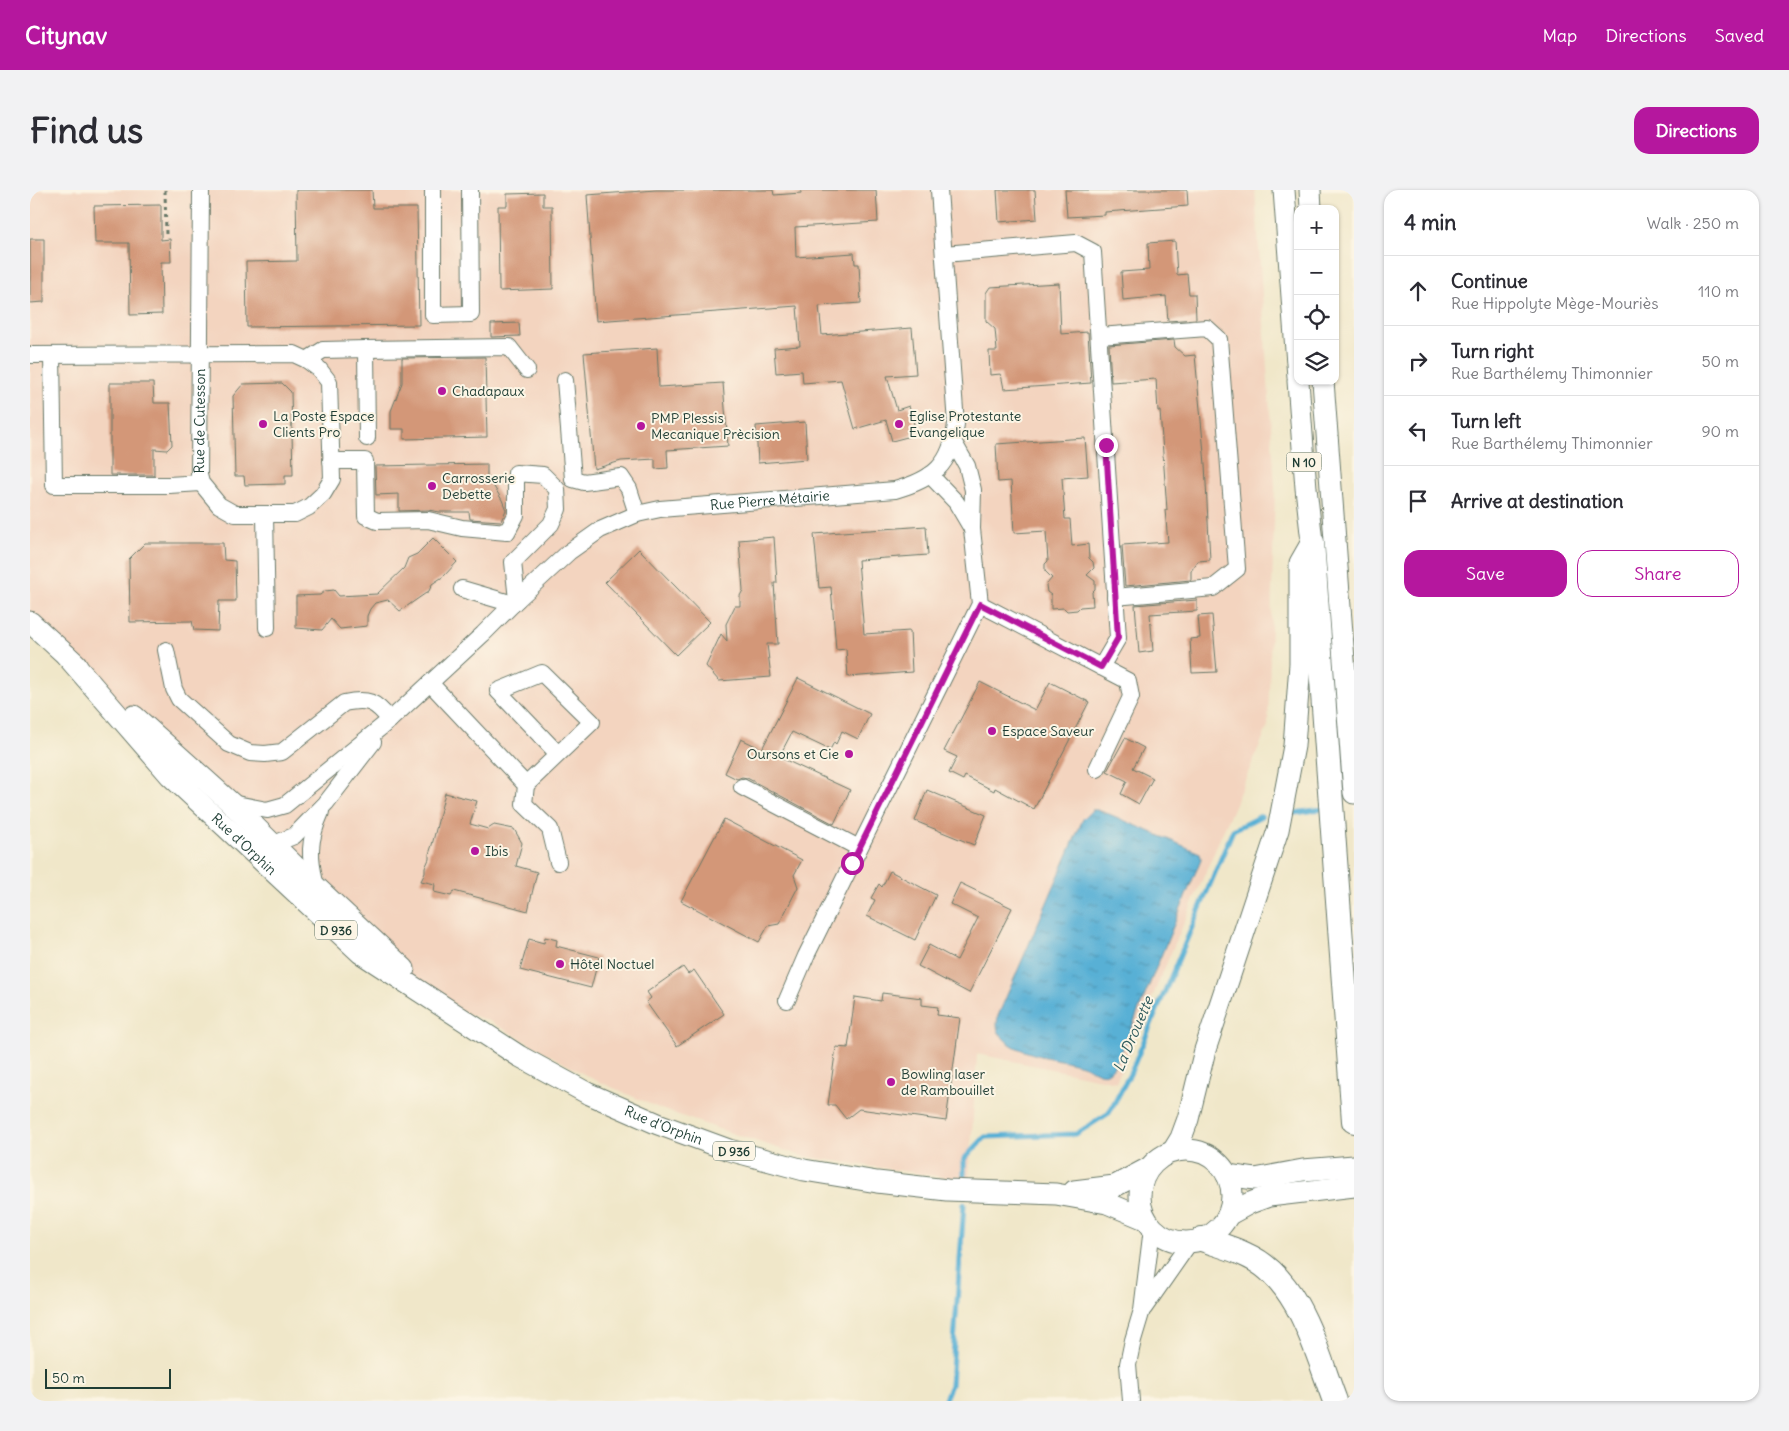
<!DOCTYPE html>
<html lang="en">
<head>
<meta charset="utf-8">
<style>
	body { margin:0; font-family:Delius,sans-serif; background:#f2f2f3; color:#2b2b33 }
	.controls { position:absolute; right:15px; top:15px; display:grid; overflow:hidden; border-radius:10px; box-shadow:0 1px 4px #0004 }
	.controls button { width:45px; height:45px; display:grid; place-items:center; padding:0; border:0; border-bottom:1px solid #e1e1e2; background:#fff; color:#2b2b33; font:25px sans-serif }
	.scale { position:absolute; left:15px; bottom:12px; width:126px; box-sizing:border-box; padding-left:5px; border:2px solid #1f3d34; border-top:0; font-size:14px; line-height:18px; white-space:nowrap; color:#1f3d34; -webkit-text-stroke:4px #fcf5e5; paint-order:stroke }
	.stop { position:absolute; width:15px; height:15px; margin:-11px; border:4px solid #b5179e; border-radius:50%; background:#fff }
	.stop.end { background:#b5179e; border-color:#fff; box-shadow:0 1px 5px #0008 }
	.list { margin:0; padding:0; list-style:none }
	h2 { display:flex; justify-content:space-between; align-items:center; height:65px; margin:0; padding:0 20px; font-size:21px }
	h2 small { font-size:16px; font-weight:400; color:#7c7c81 }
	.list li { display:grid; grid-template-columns:32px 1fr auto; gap:15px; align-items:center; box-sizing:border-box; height:70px; padding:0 20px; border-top:1px solid #e1e1e2 }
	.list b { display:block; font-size:19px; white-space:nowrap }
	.list p { margin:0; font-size:16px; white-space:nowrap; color:#7c7c81 }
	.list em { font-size:16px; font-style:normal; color:#7c7c81 }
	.actions { display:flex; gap:10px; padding:15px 20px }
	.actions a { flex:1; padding:11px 0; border:1px solid #b5179e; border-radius:15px; text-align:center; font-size:18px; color:#b5179e }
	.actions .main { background:#b5179e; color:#fff }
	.icon { flex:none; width:28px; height:28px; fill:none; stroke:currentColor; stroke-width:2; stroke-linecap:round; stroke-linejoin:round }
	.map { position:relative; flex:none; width:1324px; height:1211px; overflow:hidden; border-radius:15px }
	header { display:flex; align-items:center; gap:30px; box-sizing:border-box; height:70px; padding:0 25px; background:#b5179e; color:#fff }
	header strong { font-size:24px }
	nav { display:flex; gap:28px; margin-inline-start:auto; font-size:18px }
	.intro { display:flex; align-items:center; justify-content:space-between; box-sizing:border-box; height:120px; padding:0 30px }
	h1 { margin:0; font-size:35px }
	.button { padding:12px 22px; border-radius:15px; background:#b5179e; color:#fff; font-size:18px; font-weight:700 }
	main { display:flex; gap:30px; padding:0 30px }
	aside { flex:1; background:#fff; border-radius:15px; box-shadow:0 1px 4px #0004 }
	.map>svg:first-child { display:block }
	.built { fill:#f3d4bf }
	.water { fill:url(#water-ripples); stroke:#3c7684 }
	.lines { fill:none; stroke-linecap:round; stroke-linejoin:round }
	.stream { stroke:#59b0d5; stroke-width:5 }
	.building { fill:#d39778 }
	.minor-casing { stroke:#687868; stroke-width:18 }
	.major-casing { stroke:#687868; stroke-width:23 }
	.highway-casing { stroke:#687868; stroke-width:26 }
	.path { stroke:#687868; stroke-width:3; stroke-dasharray:4 4; stroke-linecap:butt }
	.minor { stroke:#fff; stroke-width:16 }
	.major { stroke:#fff; stroke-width:21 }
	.highway { stroke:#fff; stroke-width:24 }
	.route { stroke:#b5179e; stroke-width:6 }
	.poi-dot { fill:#b5179e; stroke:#fcf5e5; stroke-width:2 }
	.labels { text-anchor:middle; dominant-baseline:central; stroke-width:4; stroke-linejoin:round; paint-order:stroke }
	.shield { fill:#fcf5e5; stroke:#617469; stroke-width:1 }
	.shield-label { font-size:12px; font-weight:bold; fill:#1f3d34 }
	.poi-label { font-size:14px; fill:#1f3d34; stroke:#fcf5e5; text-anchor:start }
	.street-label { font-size:14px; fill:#1f3d34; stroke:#fcf5e5 }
	.water-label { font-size:15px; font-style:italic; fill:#2e5a5c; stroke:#fcf5e5 }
</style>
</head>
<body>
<header>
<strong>Citynav</strong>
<nav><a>Map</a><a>Directions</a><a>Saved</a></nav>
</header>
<div class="intro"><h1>Find us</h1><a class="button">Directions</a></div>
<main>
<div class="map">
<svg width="1324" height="1211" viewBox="0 0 1324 1211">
	<defs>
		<pattern id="water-ripples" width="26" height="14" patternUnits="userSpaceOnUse" patternTransform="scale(1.25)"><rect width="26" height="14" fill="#59b0d5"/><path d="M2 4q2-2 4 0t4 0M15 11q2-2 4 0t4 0" fill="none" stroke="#4990ae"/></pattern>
	</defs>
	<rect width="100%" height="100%" fill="#fcf5e5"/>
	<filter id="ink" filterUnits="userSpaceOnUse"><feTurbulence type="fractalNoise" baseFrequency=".02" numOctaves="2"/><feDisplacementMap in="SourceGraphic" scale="10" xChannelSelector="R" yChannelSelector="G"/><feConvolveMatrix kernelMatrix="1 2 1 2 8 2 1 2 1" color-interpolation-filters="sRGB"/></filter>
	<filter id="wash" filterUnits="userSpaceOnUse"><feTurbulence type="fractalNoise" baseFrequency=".0096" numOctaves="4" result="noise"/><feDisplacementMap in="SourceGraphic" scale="20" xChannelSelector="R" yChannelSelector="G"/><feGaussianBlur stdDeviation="1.12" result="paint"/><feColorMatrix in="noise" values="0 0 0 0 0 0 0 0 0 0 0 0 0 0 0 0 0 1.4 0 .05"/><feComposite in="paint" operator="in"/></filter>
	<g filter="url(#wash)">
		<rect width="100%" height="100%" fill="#f0e7c9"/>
		<!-- built -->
		<polygon class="built" points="0,0 1225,0 1245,296 1238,536 1086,892 947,864 939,991 772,966 698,942 631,919 561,888 459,831 414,816 0,432"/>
		<!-- water -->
		<path class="water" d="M 1062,620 L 1067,620 L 1079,624 L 1170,663 L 1171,669 L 1096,851 C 1092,859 1085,880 1077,883 C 1069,886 1059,877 1052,875 C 1029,868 984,866 970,844 C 966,839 967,832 968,826 L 1053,629 Z"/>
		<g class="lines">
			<!-- stream -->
			<g class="stream">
				<polyline points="1265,623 1293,619"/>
				<polyline points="934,985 934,969 955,947 1046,944 1079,923 1100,884 1203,640 1231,626"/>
				<polyline points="914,1211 921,1195 934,1014"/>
			</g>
		</g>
		<g id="blocks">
			<!-- building -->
			<g class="building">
				<polygon points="266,0 342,0 343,18 387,18 389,135 217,137 216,72 267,71"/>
				<polygon points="626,0 743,0 744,5 771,3 771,0 846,0 848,32 765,37 766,67 824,63 825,74 829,74 831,113 789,116 792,145 882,138 886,184 857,186 867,220 879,216 885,238 881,246 862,251 856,230 825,239 811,190 773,193 772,181 746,183 744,158 770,156 767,116 566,131 557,5"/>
				<polygon points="967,0 1005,0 1007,29 969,32"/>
				<polygon points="1035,0 1157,0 1158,16 1075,22 1075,25 1037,27"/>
				<polygon points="513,3 513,16 522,16 523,99 469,101 468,16 477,16 477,4"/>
				<polygon points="131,15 131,50 140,49 141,72 131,72 132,124 100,125 99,53 65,53 64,16"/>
				<polygon points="0,49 14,49 14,112 0,113"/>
				<polygon points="1145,51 1147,85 1157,84 1159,104 1165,104 1166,129 1138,131 1136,106 1093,110 1091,82 1119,80 1118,53"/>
				<polygon points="1029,93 1031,144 1058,142 1061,193 974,199 971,184 960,185 959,161 967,161 965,139 956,131 956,103 960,97"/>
				<polygon points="489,133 490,146 461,147 461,134"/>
				<polygon points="1144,150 1145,157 1155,166 1165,165 1175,274 1180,370 1168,371 1161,381 1161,390 1095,396 1092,355 1138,352 1135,320 1137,320 1130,221 1128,221 1126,189 1081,192 1079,155"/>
				<polygon points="627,158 629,197 693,193 698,256 637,260 638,278 625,279 625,269 591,271 564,279 554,163"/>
				<polygon points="455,167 457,247 374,249 374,239 361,239 361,221 372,193 372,168"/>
				<polygon points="80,193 123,193 124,213 140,213 142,255 137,260 124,259 124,285 80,285"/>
				<polygon points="252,193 261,202 263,285 255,285 255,294 215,295 214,286 205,286 203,206 213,194"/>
				<polygon points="775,232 777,269 728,273 726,236"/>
				<polygon points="1055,248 1058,286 1032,288 1035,329 1040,329 1042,356 1058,354 1059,368 1063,372 1064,378 1057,385 1065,391 1065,399 1062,402 1063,416 1050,417 1047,420 1037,421 1034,418 1021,419 1021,405 1017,402 1016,395 1022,388 1015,381 1015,374 1018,371 1016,341 984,343 981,291 968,292 966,254"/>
				<polygon points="457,274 457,285 472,310 476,320 471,331 440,329 439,322 410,322 398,320 369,321 369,304 346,305 345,276"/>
				<polygon points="896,336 898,365 828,370 834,444 880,441 882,482 818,487 816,459 806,460 801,397 789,398 784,344"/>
				<polygon points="744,347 747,393 744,393 748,454 737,454 741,487 689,491 676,476 691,444 697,451 696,434 705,416 710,416 710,406 713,400 709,350"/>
				<polygon points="403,348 427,372 414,386 402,394 399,401 370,421 358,410 345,413 340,419 337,426 337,436 310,439 301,429 292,440 266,438 266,406 290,405 295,401 304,400 309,406 347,404 374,378 378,368 387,364"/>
				<polygon points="115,353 193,353 194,370 205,371 206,411 189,411 188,441 164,440 162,431 100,432 99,369"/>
				<polygon points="609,359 680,432 646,465 575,392"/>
				<polygon points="1167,410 1167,421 1120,424 1123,461 1109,463 1105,415"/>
				<polygon points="1182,425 1187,482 1162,483 1160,449 1170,448 1168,426"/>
				<polygon points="768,488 840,524 828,549 812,541 806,554 804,552 800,560 762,542 749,567 820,600 804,634 717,588 712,587 707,589 695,583 711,549 732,559"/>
				<polygon points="950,492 1005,520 1020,492 1059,512 1004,619 965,598 964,601 935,586 933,590 919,583 927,567 914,561"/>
				<polygon points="1095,548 1114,558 1103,578 1123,588 1109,614 1091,604 1097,591 1077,581"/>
				<polygon points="897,600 956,625 944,655 885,631"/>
				<polygon points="415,603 447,611 440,634 458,639 464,635 484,639 492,653 486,676 507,682 498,721 424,701 421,706 404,702 405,694 391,691 395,683 395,678 399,669 399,664 402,655"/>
				<polygon points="694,629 772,670 764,685 768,697 749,734 738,736 729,752 651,711"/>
				<polygon points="860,681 906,705 885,750 837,726 845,710 841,708 849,694 852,697"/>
				<polygon points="930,693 982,718 939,803 888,776 899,755 927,770 948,728 920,714"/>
				<polygon points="515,747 527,750 526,756 569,767 561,798 490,780 499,749 514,753"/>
				<polygon points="653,777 658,784 664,780 694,824 647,856 616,812 621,808 617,802"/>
				<polygon points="852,803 892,808 892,815 908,817 907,825 930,828 916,931 829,919 816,929 805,915 798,915 806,857 818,858 825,807 851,811"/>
			</g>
		</g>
	</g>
	<g filter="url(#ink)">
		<use href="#blocks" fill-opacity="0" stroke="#687868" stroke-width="1"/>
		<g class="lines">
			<defs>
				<g id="minor">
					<polyline points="403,0 403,125 441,124 440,0"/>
					<polyline points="914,64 1046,53 1063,62 1088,448 1071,477"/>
					<polyline points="1069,146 1177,138 1189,149 1207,379 1183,398 1085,407"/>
					<polyline points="336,159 479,157 497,180"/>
					<path id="s1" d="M 0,165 L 264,164 L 277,170 L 289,179 L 299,192 L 302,289 L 293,304 L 279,317 L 265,324 L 205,324 L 189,315 L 171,293 L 169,285 C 170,190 171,95 171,0"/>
					<polyline points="22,165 24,295 139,295 171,293"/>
					<polyline points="277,170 293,160 336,159 337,248"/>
					<polyline points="535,190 543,289 554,292 591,287 599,299 607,324"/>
					<polyline points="301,271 335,271 336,326 347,331 398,330 432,338 477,342 486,325 486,283 513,285 527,299 528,319 521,334 483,372 487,410"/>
					<polyline points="900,285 926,312 942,339 943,300 937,276 924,253"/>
					<polyline points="235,324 237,438"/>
					<polyline points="432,399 483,414"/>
					<polyline points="950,414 1098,491 1101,507 1067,579"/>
					<path d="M 136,460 L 144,499 L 149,509 L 199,554 L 220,563 L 235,564 L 252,562 L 314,513 C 338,508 345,511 360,530"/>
					<polyline points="400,493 496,595 494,614 520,639 528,672"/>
					<polyline points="496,595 562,532 512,483 468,501 528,564"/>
					<polyline points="712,597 829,658"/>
					<path id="s2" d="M 201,613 L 237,620 L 255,615 L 360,530 L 453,444 L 487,410 L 539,362 L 570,340 L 607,324 L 630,319 L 865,300 C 904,289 921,275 926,234 L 909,0"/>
					<polyline points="233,653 244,654 264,646 296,613 343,552"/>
					<path d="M 286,697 C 279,667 278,651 291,622"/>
					<polyline points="757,810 776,766 950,414 942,339"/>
					<polyline points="1114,1118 1160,1052"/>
					<polyline points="1101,1211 1098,1174 1103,1150 1112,1120 1122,1038"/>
				</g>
				<g id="major">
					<polyline points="1254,0 1268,187"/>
					<polyline points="1280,0 1281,19"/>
					<polyline points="1293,191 1324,603"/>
					<polyline points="0,432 46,474"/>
					<path id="s3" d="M 36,465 L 140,585 L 331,763 L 489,866 L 557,903 L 628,934 L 699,960 L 774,980 L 847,992 L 917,1000 L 1026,1004 L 1077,1013 L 1115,1029"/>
					<polyline points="104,526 201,613 286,697 374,779"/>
					<circle cx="1156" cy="1006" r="46"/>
					<polyline points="1143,961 1151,948 1158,929 1175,860 1248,640 1264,556 1270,474 1270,373 1282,352 1276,298 1268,191"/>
					<polyline points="1197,985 1225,989 1273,980 1324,976"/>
					<polyline points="1044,1001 1085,996 1117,979"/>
					<polyline points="1198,1025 1220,1013 1239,1006 1324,996"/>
				</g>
				<g id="highway">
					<polyline points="1282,352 1324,931"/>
					<path d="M 1172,1049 C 1186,1054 1202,1058 1216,1065 C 1269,1088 1286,1161 1305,1211"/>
				</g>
			</defs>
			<!-- minor casing -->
			<use href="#minor" class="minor-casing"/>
			<!-- major casing -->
			<use href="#major" class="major-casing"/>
			<!-- highway casing -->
			<use href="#highway" class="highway-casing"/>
			<!-- path -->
			<polyline class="path" points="135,0 136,45"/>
			<!-- minor -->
			<use href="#minor" class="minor"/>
			<!-- major -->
			<use href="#major" class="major"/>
			<!-- highway -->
			<use href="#highway" class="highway"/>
		</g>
	</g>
	<g class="lines" filter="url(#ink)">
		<!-- route -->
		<polyline class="route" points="822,673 950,414 1071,477 1088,448 1076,255"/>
	</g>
	<!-- markers -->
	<g class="poi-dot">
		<circle cx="412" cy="201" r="5"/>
		<circle cx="233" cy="234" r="5"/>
		<circle cx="869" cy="234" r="5"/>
		<circle cx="611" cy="236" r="5"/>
		<circle cx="402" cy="296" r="5"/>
		<circle cx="962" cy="541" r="5"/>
		<circle cx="819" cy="564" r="5"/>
		<circle cx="445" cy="661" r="5"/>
		<circle cx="530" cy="774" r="5"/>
		<circle cx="861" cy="892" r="5"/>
	</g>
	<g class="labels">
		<!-- shield labels -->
		<g class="shield">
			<rect x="1256.5" y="262.5" width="35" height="19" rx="4"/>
			<rect x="285" y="730.5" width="42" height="19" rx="4"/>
			<rect x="683" y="951.5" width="42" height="19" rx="4"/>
		</g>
		<g class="shield-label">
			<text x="1274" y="272">N 10</text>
			<text x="306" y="740">D 936</text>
			<text x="704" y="961">D 936</text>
		</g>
		<!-- poi labels -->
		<g class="poi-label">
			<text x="422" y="201">Chadapaux</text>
			<text x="243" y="226">La Poste Espace<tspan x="243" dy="16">Clients Pro</tspan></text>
			<text x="879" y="226">Eglise Protestante<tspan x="879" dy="16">Evangelique</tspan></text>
			<text x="621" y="228">PMP Plessis<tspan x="621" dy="16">Mecanique Prècision</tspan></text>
			<text x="412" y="288">Carrosserie<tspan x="412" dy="16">Debette</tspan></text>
			<text x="972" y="541">Espace Saveur</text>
			<text x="809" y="564" text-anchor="end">Oursons et Cie</text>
			<text x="455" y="661">Ibis</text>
			<text x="540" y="774">Hôtel Noctuel</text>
			<text x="871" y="884">Bowling laser<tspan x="871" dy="16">de Rambouillet</tspan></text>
		</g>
		<!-- street labels -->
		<g class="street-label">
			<text stroke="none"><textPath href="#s1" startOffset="628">Rue de Cutesson</textPath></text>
			<text stroke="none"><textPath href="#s2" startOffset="648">Rue Pierre Métairie</textPath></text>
			<text stroke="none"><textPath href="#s3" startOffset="260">Rue d'Orphin</textPath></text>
			<text stroke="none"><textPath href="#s3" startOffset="769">Rue d'Orphin</textPath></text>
		</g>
		<!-- water labels -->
		<g class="water-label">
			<text transform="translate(1103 844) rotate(-67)">La Drouette</text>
		</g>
	</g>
</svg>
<div class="controls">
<button>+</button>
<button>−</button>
<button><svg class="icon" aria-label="locate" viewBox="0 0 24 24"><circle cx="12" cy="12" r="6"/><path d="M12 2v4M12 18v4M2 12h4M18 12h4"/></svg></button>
<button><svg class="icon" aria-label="layers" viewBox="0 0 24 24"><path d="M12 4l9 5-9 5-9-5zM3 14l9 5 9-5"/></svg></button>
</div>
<div class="scale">50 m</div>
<div class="stop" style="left:822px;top:673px"></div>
<div class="stop end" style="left:1076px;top:255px"></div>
</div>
<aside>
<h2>4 min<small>Walk · 250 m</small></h2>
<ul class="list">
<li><svg class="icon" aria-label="ahead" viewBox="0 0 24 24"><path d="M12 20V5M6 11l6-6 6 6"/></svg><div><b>Continue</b><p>Rue Hippolyte Mège-Mouriès</p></div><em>110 m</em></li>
<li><svg class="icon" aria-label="right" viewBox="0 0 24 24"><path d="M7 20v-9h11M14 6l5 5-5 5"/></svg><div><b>Turn right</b><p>Rue Barthélemy Thimonnier</p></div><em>50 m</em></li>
<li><svg class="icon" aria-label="left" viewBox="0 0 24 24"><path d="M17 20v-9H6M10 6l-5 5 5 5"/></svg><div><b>Turn left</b><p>Rue Barthélemy Thimonnier</p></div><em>90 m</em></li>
<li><svg class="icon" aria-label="arrive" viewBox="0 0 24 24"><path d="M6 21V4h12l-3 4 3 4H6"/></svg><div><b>Arrive at destination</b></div></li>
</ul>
<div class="actions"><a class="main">Save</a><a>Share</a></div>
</aside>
</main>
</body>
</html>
